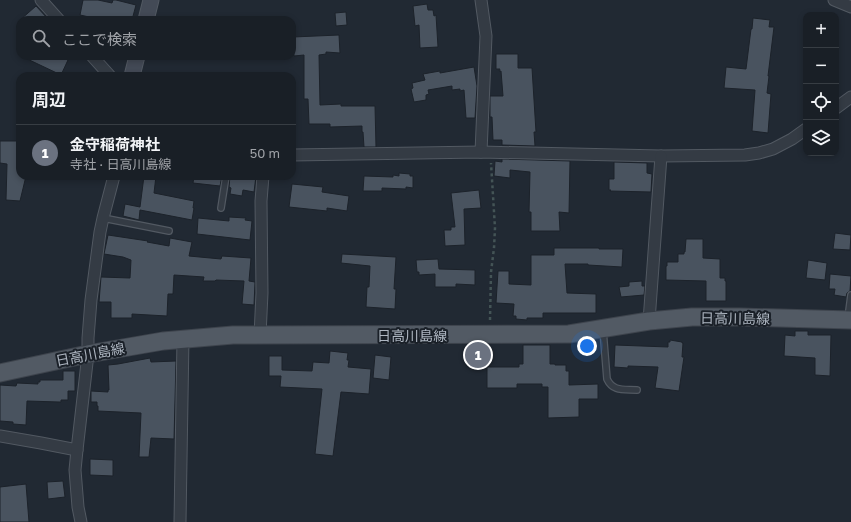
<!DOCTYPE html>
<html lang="ja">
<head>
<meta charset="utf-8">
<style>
	body { margin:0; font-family:"Golos Text","Noto Sans JP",sans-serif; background:#22272e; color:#f1f3f6 }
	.controls { position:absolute; right:12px; top:12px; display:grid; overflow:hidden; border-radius:8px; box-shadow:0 2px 6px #0003 }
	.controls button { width:36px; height:36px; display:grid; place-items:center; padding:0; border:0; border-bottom:1px solid #373d43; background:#191f26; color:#f1f3f6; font:20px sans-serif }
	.you { position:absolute; left:587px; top:346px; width:14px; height:14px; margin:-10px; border:3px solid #fff; border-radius:50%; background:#1a73e8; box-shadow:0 0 0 6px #1a73e833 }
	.badge { display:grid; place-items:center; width:26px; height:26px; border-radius:50%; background:#89b0eb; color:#fff; font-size:13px; font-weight:700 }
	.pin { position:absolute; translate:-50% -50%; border:2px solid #fff; box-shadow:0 1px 4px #0006 }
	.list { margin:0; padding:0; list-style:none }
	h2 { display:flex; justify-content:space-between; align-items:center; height:52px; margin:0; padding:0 16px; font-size:17px }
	h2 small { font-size:13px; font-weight:400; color:#9fa2a7 }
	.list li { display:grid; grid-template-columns:26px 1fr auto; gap:12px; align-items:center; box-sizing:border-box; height:56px; padding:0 16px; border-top:1px solid #373d43 }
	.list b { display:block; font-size:15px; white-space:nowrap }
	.list p { margin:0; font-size:13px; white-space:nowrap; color:#9fa2a7 }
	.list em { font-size:13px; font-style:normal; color:#9fa2a7 }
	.icon { flex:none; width:22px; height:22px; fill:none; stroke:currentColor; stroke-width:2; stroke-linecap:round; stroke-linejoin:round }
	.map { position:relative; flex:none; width:851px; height:522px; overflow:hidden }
	.search { position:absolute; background:#191f26; box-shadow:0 2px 6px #0003; left:16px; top:16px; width:280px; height:44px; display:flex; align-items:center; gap:10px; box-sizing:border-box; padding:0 14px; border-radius:12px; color:#9fa2a7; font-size:15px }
	.panel { position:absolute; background:#191f26; box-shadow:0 2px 6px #0003; left:16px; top:72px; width:280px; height:108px; border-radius:12px }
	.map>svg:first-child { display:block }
	.building { fill:#49535f; stroke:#1c222a }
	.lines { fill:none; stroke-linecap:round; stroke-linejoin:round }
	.lane-casing { stroke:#525962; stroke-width:8 }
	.street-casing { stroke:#525962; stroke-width:13 }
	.secondary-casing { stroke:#525962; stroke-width:17 }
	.primary-casing { stroke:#3e444d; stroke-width:19 }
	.path { stroke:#445456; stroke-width:2.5; stroke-dasharray:3 3; stroke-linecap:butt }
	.lane { stroke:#343b44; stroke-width:5.5 }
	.street { stroke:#343b44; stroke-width:11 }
	.secondary { stroke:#434a56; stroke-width:15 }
	.primary { stroke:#525a64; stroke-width:17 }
	.labels { text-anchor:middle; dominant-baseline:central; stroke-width:4; stroke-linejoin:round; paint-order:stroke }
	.street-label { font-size:14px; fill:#aeb6c1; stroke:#1a2028 }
</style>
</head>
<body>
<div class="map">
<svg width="851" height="522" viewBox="0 0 851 522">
	<rect width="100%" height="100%" fill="#212933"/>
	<!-- building -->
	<g class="building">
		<polygon points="83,0 98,0 112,3 113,0 116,0 136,5 132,20 116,20 105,17 105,20 103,20 80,15"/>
		<polygon points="427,4 428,10 433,10 434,16 436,15 438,47 420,48 419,25 415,26 413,6"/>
		<polygon points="36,6 49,20 20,20"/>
		<polygon points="346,12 347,25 336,26 335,13"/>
		<polygon points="753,18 770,20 769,27 774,27 768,76 769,76 767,93 771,94 768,133 752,131 755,90 724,88 726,67 746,69 751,29 752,29"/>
		<polygon points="339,35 340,53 326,52 326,54 319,55 320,105 341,104 341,106 375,106 376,147 364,147 363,132 362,132 362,126 330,127 330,124 309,124 308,99 304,99 304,55 294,56 293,37"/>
		<polygon points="496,54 518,54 518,68 532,68 536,132 534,132 535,146 502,145 502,140 493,140 492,117 490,117 490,96 503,96 501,71 499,71 500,69 496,69"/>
		<polygon points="21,56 59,56 68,60 61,75"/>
		<polygon points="474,67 477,86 475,118 466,118 464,90 460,91 460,89 452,90 452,86 428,90 429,94 426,95 426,100 414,102 411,89 413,88 412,83 425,80 423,74 440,71 440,73"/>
		<polygon points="0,141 20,141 20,176 26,176 20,201 6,200 7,164 0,163"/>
		<polygon points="502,159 570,161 569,213 559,212 560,231 531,231 531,212 529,212 530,172 510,170 510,178 494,176 495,161 502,162"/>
		<polygon points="614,162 647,163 647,173 652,174 651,192 610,191 611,190 609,190 609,179 614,179"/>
		<polygon points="399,173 410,174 410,176 413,176 413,188 406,187 406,189 382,188 382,191 363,191 364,176 393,177 393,175 399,176"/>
		<polygon points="144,176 156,176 154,193 194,201 193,208 194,208 192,220 140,210 139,220 123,216 125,204 140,207"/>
		<polygon points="194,176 222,176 220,186 193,183"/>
		<polygon points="230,176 256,176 254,192 243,190 242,196 230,194 231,188 229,187"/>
		<polygon points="292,184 323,187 322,192 349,196 347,211 327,208 327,211 289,207"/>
		<polygon points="479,190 481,208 464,209 465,245 445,246 444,230 451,230 451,227 455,227 451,193"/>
		<polygon points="229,217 246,218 245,220 252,221 250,240 197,234 198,218 229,221"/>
		<polygon points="835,233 851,235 850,250 833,249"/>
		<polygon points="108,235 148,241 147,242 169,246 170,238 192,242 189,256 221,259 222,256 251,258 249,281 255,282 254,305 242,304 244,281 216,280 215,281 203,281 204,277 174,275 173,294 168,294 167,316 132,314 132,318 111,318 111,302 99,302 101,277 130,278 131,260 123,257 104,254"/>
		<polygon points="686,239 703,239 703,258 720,259 720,278 725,278 725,281 726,281 726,301 706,301 706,281 666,280 666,266 667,266 667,262 678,262 678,254 684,254 684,252 685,252"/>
		<polygon points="554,248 599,248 599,249 623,249 622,267 588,265 588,264 565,264 567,293 596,294 596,313 543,313 543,318 527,318 527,320 516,319 516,316 513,316 514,304 496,303 498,271 509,271 509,284 531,285 531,255 554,255"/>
		<polygon points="342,254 396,257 394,289 396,289 395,309 366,307 367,287 369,287 370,266 341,263"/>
		<polygon points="438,259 439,269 475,270 475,285 456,284 456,287 435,287 435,274 419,275 419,272 417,272 416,260"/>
		<polygon points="808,260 827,263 825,280 806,278"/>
		<polygon points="830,274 851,276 850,291 847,293 846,297 834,295 835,289 829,289"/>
		<polygon points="642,281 642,286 645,286 644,295 621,297 619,287 629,286 629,282"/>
		<polygon points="795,331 808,331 808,335 831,335 830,376 815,375 815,358 784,356 785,335 795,336"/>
		<polygon points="670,340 682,342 682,343 683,343 682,357 684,357 679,391 655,388 658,367 628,366 628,368 614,367 615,345 668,347 668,342 670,342"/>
		<polygon points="523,345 550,345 550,364 555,364 555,365 566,365 566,371 569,371 569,385 598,384 598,399 579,399 579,417 548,418 548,387 542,387 542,384 517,384 517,388 487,388 487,367 519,367 519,364 523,364"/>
		<polygon points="330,351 348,353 347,360 349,360 348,367 371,369 369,394 341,392 333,456 315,454 322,389 280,387 281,376 269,376 269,356 282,356 282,370 312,371 313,362 329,363"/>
		<polygon points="375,355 391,357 389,380 373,378"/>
		<polygon points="150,358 151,362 176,361 174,439 151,438 149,457 139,457 141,413 98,411 98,406 97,406 97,402 91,402 91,391 108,392 108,390 109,390 108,365 118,364"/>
		<polygon points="63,371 75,371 75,391 68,391 68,400 61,400 61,402 59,402 27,401 26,425 13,424 13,422 0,421 0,385 16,386 17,383 38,384 38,382 40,382 40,380 63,380"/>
		<polygon points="90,459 113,460 113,476 90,475"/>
		<polygon points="63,481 65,497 48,499 47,482"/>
		<polygon points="26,484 29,522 0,522 0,487"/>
	</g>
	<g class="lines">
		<defs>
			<g id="lane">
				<polyline points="221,208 226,176"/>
				<polyline points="103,218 169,231"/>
				<polyline points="848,318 851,295"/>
				<path d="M 603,330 L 607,379 C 613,392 624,389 637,390"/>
			</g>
			<g id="street">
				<polyline points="41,0 59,20"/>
				<polyline points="834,0 851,7"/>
				<polyline points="92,56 110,76"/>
				<polyline points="836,108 851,97"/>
				<polyline points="481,152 486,36 481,0"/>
				<polyline points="292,155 481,152 661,156 745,155 759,153 773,149 792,139 806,129"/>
				<polyline points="649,321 661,156"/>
				<polyline points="260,335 262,293 261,201 263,176"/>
				<polyline points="0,436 41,443 77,450"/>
				<polyline points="81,522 78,507 75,470 77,450 88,354 88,338 91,300 100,232 103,218 114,176"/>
				<polyline points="180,522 183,338"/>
			</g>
			<g id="secondary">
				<polyline points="146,20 151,0"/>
				<polyline points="132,76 137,56"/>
			</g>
			<polyline id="primary" points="0,373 88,354 163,341 233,335 569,334 649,321 692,317 740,317 851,320"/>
		</defs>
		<!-- lane casing -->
		<use href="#lane" class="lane-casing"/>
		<!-- street casing -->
		<use href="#street" class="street-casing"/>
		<!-- secondary casing -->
		<use href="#secondary" class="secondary-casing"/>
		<!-- primary casing -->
		<use href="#primary" class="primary-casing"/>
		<!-- path -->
		<polyline class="path" points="490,320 491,272 494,248 495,228 491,163"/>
		<!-- lane -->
		<use href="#lane" class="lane"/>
		<!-- street -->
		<use href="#street" class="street"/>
		<!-- secondary -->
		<use href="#secondary" class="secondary"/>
		<!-- primary -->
		<use href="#primary" class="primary"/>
	</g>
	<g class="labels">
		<!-- street labels -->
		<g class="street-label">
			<text transform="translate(735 318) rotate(1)">日高川島線</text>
			<text x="412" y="335">日高川島線</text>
			<text transform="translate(90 354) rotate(-11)">日高川島線</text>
		</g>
	</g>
</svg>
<div class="controls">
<button>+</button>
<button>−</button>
<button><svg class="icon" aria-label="locate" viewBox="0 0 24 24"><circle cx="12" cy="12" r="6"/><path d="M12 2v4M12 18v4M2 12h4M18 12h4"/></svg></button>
<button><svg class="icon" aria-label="layers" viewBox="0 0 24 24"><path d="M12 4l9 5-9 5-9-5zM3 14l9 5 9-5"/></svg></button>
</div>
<div class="you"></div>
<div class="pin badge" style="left:478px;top:355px;background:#6b7280">1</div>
<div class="search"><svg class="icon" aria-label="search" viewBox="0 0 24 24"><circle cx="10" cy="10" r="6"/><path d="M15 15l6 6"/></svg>ここで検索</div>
<section class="panel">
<h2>周辺<small></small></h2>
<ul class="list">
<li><span class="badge" style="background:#6b7280">1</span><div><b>金守稲荷神社</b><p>寺社 · 日高川島線</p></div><em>50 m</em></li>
</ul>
</section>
</div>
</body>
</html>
